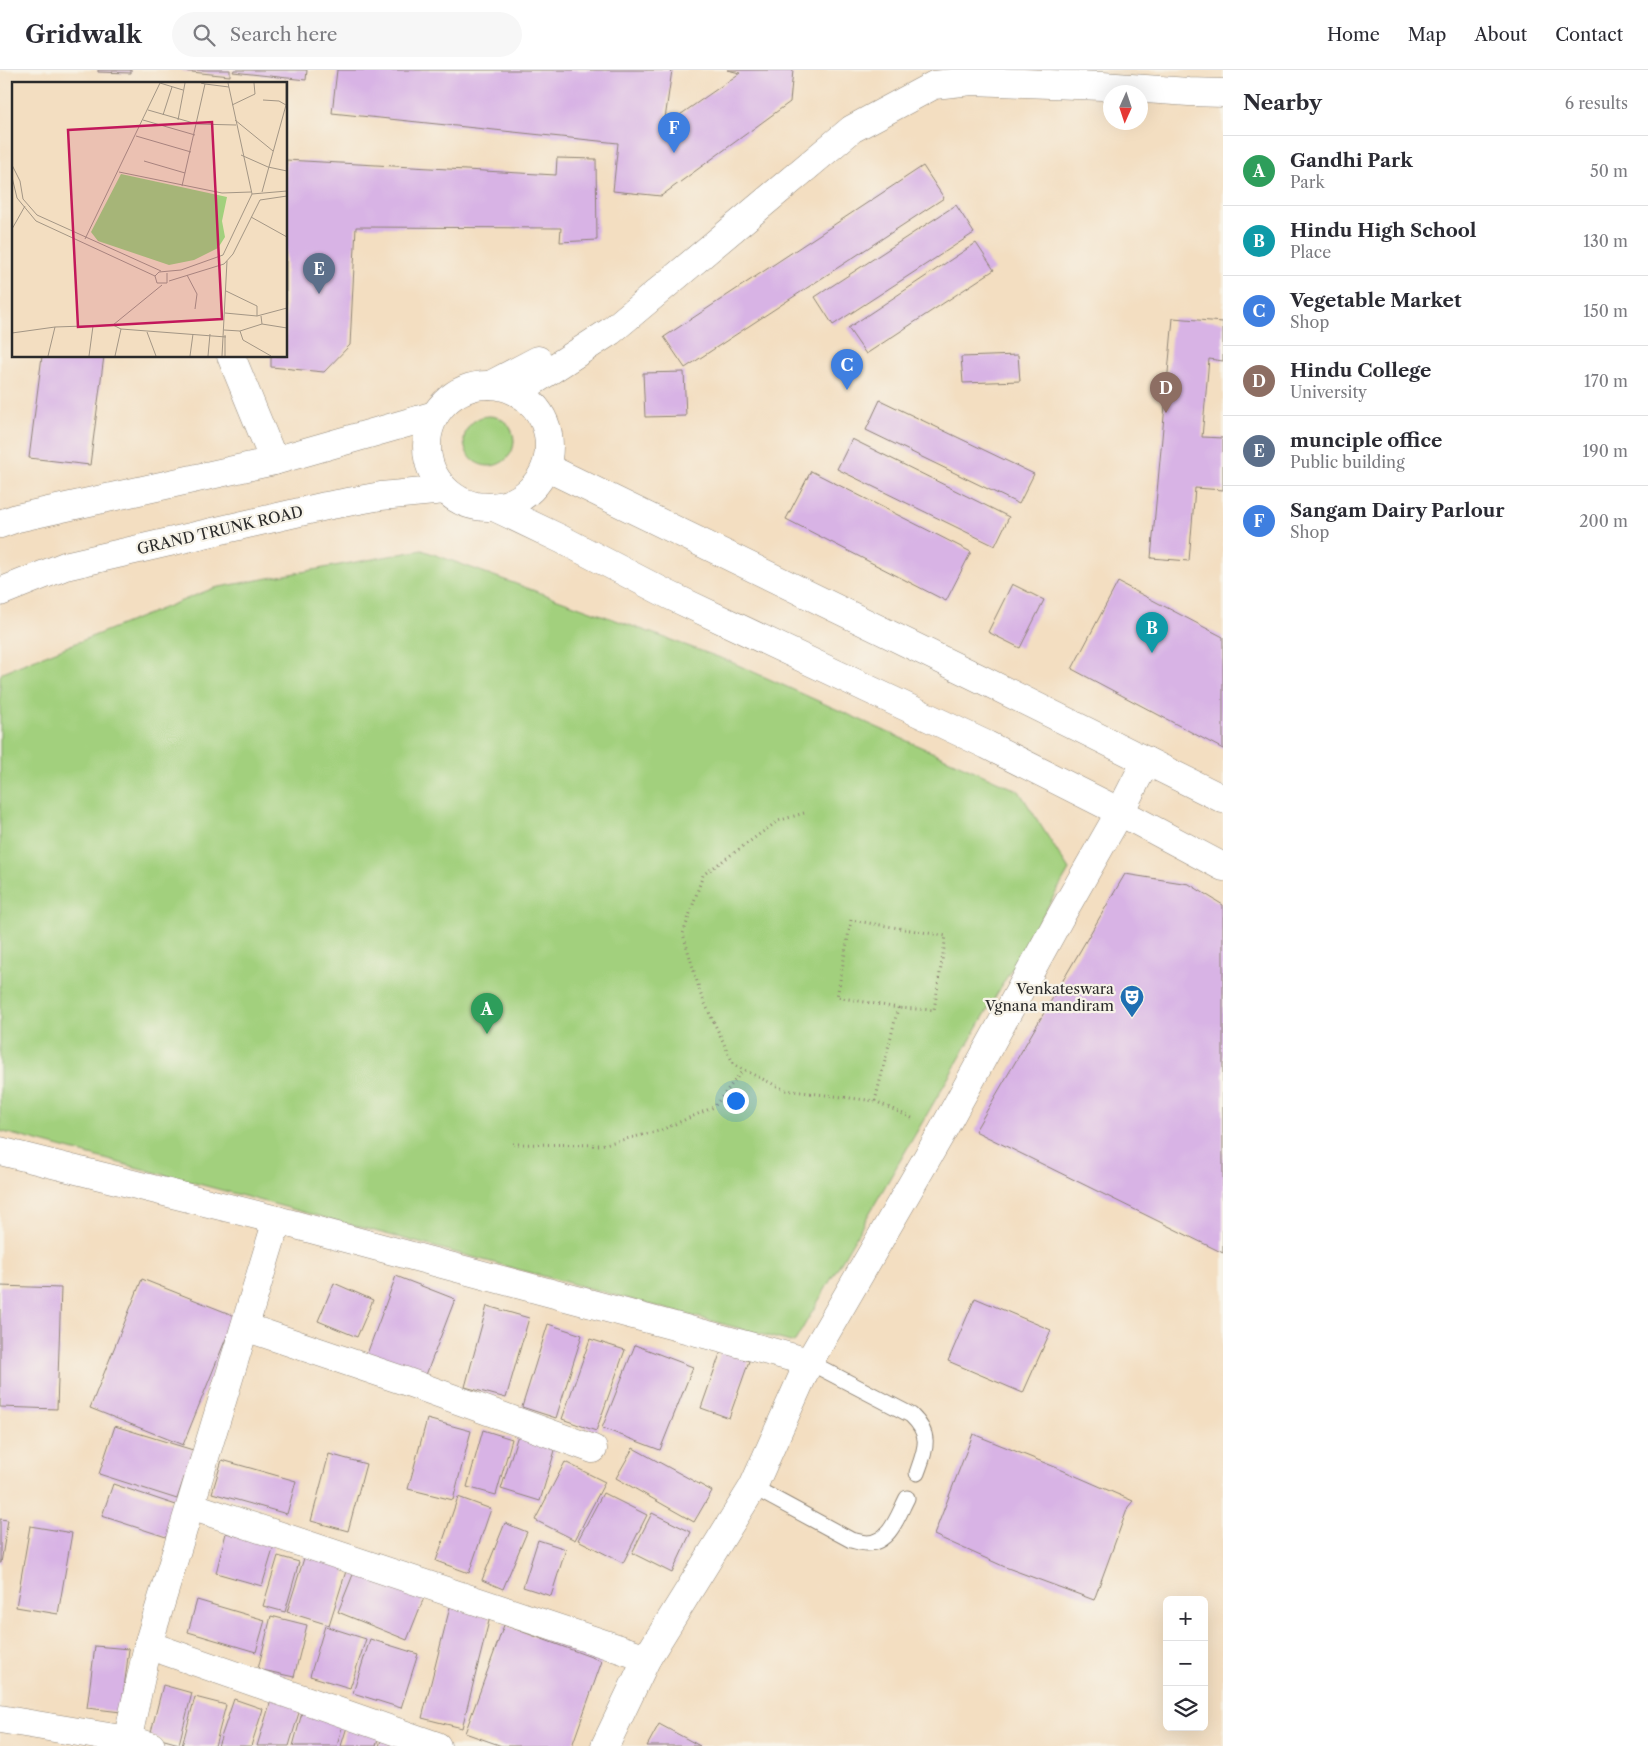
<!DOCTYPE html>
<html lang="en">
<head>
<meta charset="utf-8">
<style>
	body { margin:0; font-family:"Libre Caslon Text",serif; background:#f7f7f7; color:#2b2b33 }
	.controls { position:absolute; right:15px; bottom:15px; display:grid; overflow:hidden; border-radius:8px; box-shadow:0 5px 20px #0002 }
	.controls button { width:45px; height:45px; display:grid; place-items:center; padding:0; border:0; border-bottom:1px solid #e1e1e2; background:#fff; color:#2b2b33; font:25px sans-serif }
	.compass { position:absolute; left:1103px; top:15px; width:45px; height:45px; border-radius:50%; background:#fff; box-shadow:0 5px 20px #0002; rotate:183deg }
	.you { position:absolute; left:735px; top:1030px; width:18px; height:18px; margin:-12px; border:4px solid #fff; border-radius:50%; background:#1a73e8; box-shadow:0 0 0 8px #1a73e833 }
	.badge { display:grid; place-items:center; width:32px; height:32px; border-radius:50%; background:#ea580c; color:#fff; font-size:16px; font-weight:700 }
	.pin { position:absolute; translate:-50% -41px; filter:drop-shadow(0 1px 2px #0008) }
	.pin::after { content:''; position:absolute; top:26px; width:18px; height:15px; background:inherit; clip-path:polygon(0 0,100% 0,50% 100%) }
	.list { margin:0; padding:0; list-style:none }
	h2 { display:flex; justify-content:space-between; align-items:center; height:65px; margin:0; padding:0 20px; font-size:21px }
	h2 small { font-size:16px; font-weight:400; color:#7c7c81 }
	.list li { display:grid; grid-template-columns:32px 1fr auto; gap:15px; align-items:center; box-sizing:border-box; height:70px; padding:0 20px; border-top:1px solid #e1e1e2 }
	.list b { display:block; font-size:19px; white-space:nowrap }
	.list p { margin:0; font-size:16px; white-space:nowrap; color:#7c7c81 }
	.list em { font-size:16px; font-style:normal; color:#7c7c81 }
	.icon { flex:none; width:28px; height:28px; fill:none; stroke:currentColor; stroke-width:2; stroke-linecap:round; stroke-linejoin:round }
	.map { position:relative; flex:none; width:1223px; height:1676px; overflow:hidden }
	header { display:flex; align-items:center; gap:30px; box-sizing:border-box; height:70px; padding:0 25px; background:#fff; border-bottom:1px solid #e1e1e2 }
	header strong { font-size:24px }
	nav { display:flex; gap:28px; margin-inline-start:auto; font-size:18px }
	.search { width:350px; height:45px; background:#f7f7f7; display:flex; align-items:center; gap:12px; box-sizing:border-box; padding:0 18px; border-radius:28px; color:#7c7c81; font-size:19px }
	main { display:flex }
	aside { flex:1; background:#fff }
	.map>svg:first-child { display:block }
	.green { fill:#a2d07d; stroke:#667e54 }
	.building { fill:#d8b3e5 }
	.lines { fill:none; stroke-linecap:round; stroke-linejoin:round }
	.service-casing { stroke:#8f8476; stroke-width:17 }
	.minor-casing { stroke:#8f8476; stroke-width:29 }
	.tertiary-casing { stroke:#8f8476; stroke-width:29 }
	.secondary-casing { stroke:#8f8476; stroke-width:29 }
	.path { stroke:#8f8476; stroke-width:3; stroke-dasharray:1 4; stroke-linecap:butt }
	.service { stroke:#fff; stroke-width:15 }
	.minor { stroke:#fff; stroke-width:28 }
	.tertiary { stroke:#fff; stroke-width:28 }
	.secondary { stroke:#fff; stroke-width:28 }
	.labels { text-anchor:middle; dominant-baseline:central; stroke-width:4.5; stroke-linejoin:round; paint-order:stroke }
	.street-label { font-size:15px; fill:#2b2b2b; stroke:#f7f3e8 }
	.poi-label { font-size:15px; fill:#2b2b2b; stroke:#f7f3e8; text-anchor:end }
	.inset-road { fill:none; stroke:#a39685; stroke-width:1 }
	.view { fill:#c2185b; fill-opacity:0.15; stroke:#c2185b; stroke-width:2.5 }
	.inset-edge { fill:none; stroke:#2b2b2b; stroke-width:2.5 }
</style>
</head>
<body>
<header>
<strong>Gridwalk</strong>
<div class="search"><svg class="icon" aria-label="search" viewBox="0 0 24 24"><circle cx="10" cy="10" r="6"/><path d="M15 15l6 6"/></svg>Search here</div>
<nav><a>Home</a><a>Map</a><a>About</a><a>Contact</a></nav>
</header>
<main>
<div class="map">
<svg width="1223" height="1676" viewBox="0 0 1223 1676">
	<rect width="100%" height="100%" fill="#f7f3e8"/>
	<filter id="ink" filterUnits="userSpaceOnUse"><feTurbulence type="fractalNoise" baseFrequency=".02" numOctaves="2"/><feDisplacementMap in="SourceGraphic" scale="10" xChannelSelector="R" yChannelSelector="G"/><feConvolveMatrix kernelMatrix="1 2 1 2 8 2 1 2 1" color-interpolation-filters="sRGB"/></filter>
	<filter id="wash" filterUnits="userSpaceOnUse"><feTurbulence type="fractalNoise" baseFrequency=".0096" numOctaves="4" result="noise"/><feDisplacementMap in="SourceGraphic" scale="20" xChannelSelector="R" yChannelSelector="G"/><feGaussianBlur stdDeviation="1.12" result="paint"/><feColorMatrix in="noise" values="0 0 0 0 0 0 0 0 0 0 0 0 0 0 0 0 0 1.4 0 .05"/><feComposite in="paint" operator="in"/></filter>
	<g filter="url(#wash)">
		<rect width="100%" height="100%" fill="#f3dec1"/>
		<!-- green -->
		<g class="green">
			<circle cx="489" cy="371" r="25"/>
			<polygon points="422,480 729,591 1019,721 1069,800 794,1273 0,1061 0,606 3,602 214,518"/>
		</g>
		<g id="blocks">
			<!-- building -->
			<g class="building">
				<polygon points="98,0 131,0 131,3 98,2"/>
				<polygon points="182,0 230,0 230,6 182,1"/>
				<polygon points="234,0 307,0 306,10 233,2"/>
				<polygon points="337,0 672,0 664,56 740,3 727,0 793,0 790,32 661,126 613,121 618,73 332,43"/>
				<polygon points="557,88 596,89 597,170 560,172 561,158 356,157 350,275 324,302 271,297 271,286 286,286 286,90 556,105"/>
				<polygon points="923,96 944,128 685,298 664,267"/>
				<polygon points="956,135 974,163 833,255 815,227"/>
				<polygon points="976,173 994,200 866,284 848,258"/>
				<polygon points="1173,248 1223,252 1223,291 1209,289 1202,367 1223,368 1223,420 1195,418 1189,491 1151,488"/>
				<polygon points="1018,285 1020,311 963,313 961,287"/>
				<polygon points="42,286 104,286 90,395 29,388"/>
				<polygon points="684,302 686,346 645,347 643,303"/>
				<polygon points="880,330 1034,404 1019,434 866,360"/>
				<polygon points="852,369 1009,447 995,476 837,399"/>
				<polygon points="811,401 971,482 946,531 786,449"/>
				<polygon points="1118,512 1223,567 1223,679 1072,599"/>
				<polygon points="1012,514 1044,530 1020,578 988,562"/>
				<polygon points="1125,804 1189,814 1223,835 1223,1183 975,1061"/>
				<polygon points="396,1206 455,1229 426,1305 367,1284"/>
				<polygon points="142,1209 235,1246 183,1375 90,1338"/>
				<polygon points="334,1213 373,1230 357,1267 318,1251"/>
				<polygon points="0,1216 61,1218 57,1339 0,1337"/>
				<polygon points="975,1228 1051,1260 1023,1323 948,1291"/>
				<polygon points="487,1236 529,1248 506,1328 465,1317"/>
				<polygon points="548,1254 582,1265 556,1348 522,1337"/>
				<polygon points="590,1269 625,1280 596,1361 562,1349"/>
				<polygon points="635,1275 693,1297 660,1380 602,1358"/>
				<polygon points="721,1281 749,1291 729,1348 701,1338"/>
				<polygon points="427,1349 471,1361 453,1430 408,1419"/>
				<polygon points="115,1356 193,1380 177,1429 99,1404"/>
				<polygon points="483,1360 512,1369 496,1425 467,1417"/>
				<polygon points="973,1364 1055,1397 1133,1431 1128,1437 1094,1530 1005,1497 934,1465"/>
				<polygon points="518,1365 556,1377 540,1431 501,1419"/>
				<polygon points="633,1378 712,1421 694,1452 616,1408"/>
				<polygon points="329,1384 366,1394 348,1461 311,1451"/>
				<polygon points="222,1390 296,1411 287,1444 212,1423"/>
				<polygon points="565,1392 605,1412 575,1470 535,1450"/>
				<polygon points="113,1414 179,1436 169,1468 102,1446"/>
				<polygon points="603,1423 647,1445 623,1493 578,1470"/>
				<polygon points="458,1427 491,1439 469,1503 436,1491"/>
				<polygon points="652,1443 691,1462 672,1503 632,1483"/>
				<polygon points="0,1449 8,1450 1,1493 0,1493"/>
				<polygon points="505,1453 527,1462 503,1519 482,1510"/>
				<polygon points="30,1456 72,1463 58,1544 16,1537"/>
				<polygon points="226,1463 274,1476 262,1516 216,1503"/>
				<polygon points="538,1470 566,1479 551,1526 523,1517"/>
				<polygon points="305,1485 347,1498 329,1555 287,1542"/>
				<polygon points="278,1486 299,1492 285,1542 263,1536"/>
				<polygon points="356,1497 425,1525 407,1570 338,1542"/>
				<polygon points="197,1530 265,1550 256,1582 188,1562"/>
				<polygon points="450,1537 490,1547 462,1658 422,1648"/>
				<polygon points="271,1546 307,1555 294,1607 258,1599"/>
				<polygon points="504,1555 602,1591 572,1676 502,1676 465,1663"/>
				<polygon points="325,1556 366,1569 350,1618 310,1606"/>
				<polygon points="370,1569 418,1584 401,1638 353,1623"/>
				<polygon points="95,1576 129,1579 121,1642 87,1638"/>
				<polygon points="163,1615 192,1623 179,1674 150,1666"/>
				<polygon points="195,1627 226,1635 215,1676 182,1676"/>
				<polygon points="272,1627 301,1636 289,1676 257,1676"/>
				<polygon points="234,1629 263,1639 251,1676 218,1676"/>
				<polygon points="303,1639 344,1650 337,1676 293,1676"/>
				<polygon points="659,1654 700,1676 647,1676"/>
				<polygon points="347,1657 379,1665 376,1676 341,1676"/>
				<polygon points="383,1665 418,1676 379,1676"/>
			</g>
		</g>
	</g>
	<g filter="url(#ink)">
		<use href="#blocks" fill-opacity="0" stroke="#8f8476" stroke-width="1"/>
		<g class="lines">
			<defs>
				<g id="service">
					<path d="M 809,1292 L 911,1345 C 932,1365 926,1378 917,1403"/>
					<path d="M 753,1417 L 851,1470 C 856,1471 862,1473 867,1473 C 890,1473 898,1445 907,1428"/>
				</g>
				<g id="minor">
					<polyline points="231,286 274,391"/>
					<polyline points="0,1081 277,1150 809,1292"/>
					<polyline points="245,1257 405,1311 593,1379"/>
					<polyline points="191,1436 647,1588"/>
					<polyline points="148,1575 437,1676"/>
					<polyline points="0,1649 127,1670 151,1676"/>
					<polyline points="126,1676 148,1575 277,1150"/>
					<polyline points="605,1676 647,1588 753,1417 809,1292 942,1062 1063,842 1120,742 1146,691"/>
				</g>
				<g id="tertiary">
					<polyline points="490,315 538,290"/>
					<polyline points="517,322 611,261 852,59 934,15 972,11 1102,16 1189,22 1223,23"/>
				</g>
				<g id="secondary">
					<circle cx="488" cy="376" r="61"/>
					<polyline points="546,397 983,610 1223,729"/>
					<polyline points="494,437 561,469 669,525 987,675 1120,742 1223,797"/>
					<polyline points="0,454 17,448 274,391 435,345"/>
					<polyline points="0,522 65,496 326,436 381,426 445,420"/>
				</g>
			</defs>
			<!-- service casing -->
			<use href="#service" class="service-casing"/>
			<!-- minor casing -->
			<use href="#minor" class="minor-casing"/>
			<!-- tertiary casing -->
			<use href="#tertiary" class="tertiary-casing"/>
			<!-- secondary casing -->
			<use href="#secondary" class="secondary-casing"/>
			<!-- path -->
			<g class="path">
				<polyline points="804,743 778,751 703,805 683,864 701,925 734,995 785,1020 875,1031 914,1049"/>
				<polyline points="875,1031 898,938 837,927 851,850 946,866 934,940 898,938"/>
				<polyline points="513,1074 601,1075 659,1061 714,1037 743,1000"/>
			</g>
			<!-- service -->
			<use href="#service" class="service"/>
			<!-- minor -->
			<use href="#minor" class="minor"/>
			<!-- tertiary -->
			<use href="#tertiary" class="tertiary"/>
			<!-- secondary -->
			<use href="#secondary" class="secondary"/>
		</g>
	</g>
	<!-- icons -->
	<defs>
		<symbol id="theatre-pin" viewBox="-11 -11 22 30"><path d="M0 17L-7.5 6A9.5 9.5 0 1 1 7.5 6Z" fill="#1f6fb2" stroke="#f7f3e8"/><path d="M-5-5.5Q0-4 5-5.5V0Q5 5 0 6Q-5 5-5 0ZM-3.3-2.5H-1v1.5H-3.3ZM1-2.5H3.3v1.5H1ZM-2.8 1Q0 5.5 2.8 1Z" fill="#fff"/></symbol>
	</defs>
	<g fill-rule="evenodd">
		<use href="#theatre-pin" x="1118" y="913" width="28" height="38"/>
	</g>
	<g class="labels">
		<!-- street labels -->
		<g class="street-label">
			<text transform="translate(220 460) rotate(-13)">GRAND TRUNK ROAD</text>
		</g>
		<!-- poi labels -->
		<g class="poi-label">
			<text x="1114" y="918">Venkateswara<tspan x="1114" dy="17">Vgnana mandiram</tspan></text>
		</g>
	</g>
	<!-- overview -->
	<g transform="translate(12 12)">
		<rect width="275" height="275" fill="#f3dec1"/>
		<path d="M 109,92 L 215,115 L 210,139 L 213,155 L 206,166 L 182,178 L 157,183 L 86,159 L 79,150 Z" fill="#a2d07d"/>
		<path class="inset-road" d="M 148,1 L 171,8M 216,1 L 240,112M 193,2 L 217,5M 251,18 L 267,19 L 274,23M 220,23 L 243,12 L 242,1M 136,28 L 185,42 L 224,43M 151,33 L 160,5M 131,38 L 183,53M 166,38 L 173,1M 223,38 L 261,69M 124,54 L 179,70M 229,73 L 256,85 L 275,89M 132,79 L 173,91M 0,83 L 8,99 L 11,117 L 25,133 L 149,189M 107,90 L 210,111 L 239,110M 0,95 L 5,116 L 24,139 L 143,194M 170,104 L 193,2 L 189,1M 250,110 L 274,23 L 274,1M 239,135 L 275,155M 0,147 L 13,124M 73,157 L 148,1M 155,191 L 155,201 L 145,201 L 143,194 L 147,190 L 169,188 L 211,173 L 240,112 L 275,109M 175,193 L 185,212 L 183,227M 157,199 L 212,182 L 221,172 L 248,118 L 275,114M 214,209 L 245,224 L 245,234M 213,231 L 245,234 L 275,226M 249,234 L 250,242 L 275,246M 101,243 L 109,247 L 214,255M 212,248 L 228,249 L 250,242M 228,249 L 231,258 L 259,274M 135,250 L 144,274M 0,251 L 43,245 L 101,243 L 150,203M 213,253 L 213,274M 36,274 L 43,245M 77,274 L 81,244M 103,274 L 109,247M 178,274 L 181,252M 196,274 L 198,252M 210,274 L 215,179"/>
		<path class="view" d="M 200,40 L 210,237 L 66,245 L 56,48 Z"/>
		<rect width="275" height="275" class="inset-edge"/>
	</g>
</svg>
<div class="controls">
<button>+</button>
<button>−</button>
<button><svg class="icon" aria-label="layers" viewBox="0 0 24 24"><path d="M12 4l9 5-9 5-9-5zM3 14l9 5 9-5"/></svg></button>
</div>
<svg class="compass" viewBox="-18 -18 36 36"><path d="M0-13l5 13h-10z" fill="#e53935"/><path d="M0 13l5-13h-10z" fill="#7c7c81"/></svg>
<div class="you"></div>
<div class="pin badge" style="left:487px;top:964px;background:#2e9e5b">A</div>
<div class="pin badge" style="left:1152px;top:583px;background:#0f9aa8">B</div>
<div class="pin badge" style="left:847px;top:320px;background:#3f7fe0">C</div>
<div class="pin badge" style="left:1166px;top:343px;background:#8d6e63">D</div>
<div class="pin badge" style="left:319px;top:224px;background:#5c6f8a">E</div>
<div class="pin badge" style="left:674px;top:83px;background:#3f7fe0">F</div>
</div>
<aside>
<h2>Nearby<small>6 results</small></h2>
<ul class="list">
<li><span class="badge" style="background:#2e9e5b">A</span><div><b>Gandhi Park</b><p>Park</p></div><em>50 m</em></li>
<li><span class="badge" style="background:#0f9aa8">B</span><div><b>Hindu High School</b><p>Place</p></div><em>130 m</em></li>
<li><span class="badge" style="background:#3f7fe0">C</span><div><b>Vegetable Market</b><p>Shop</p></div><em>150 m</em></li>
<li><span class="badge" style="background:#8d6e63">D</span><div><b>Hindu College</b><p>University</p></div><em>170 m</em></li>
<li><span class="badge" style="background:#5c6f8a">E</span><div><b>munciple office</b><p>Public building</p></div><em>190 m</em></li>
<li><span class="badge" style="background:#3f7fe0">F</span><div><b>Sangam Dairy Parlour</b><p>Shop</p></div><em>200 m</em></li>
</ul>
</aside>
</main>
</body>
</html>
